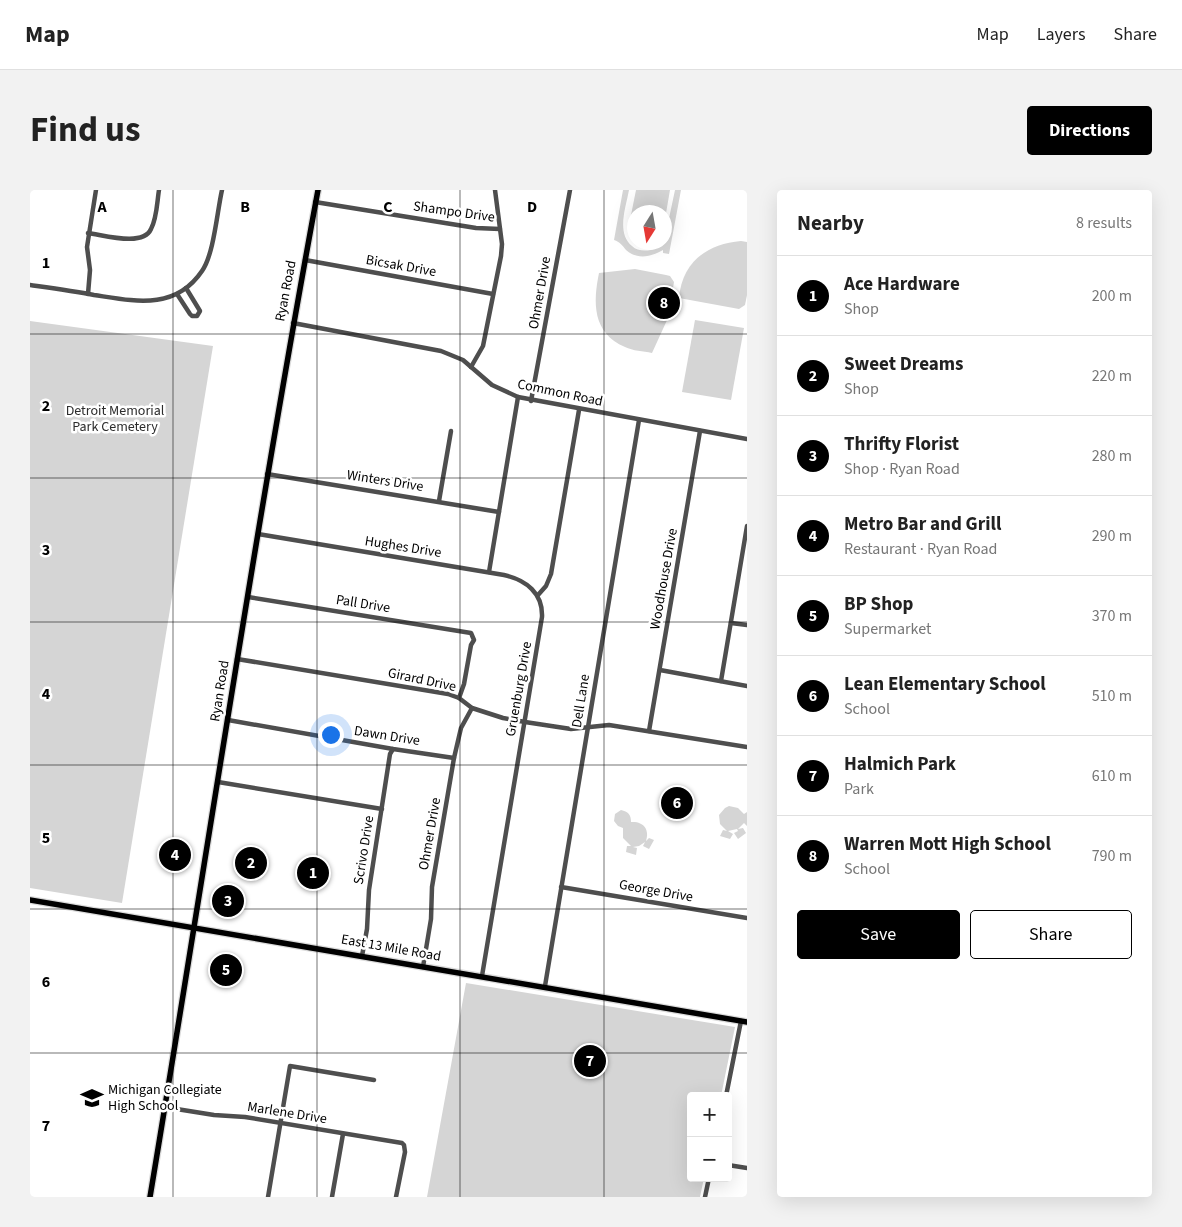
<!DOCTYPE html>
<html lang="en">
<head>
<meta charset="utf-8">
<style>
	body { margin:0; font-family:"Source Sans 3",sans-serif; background:#f2f2f2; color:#222 }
	.controls { position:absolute; right:15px; bottom:15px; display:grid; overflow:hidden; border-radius:5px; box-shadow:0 5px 20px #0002 }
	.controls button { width:45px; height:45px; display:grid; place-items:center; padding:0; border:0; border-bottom:1px solid #e0e0e0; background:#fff; color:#222; font:25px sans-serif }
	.compass { position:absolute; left:597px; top:15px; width:45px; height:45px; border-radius:50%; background:#fff; box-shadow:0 5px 20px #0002; rotate:191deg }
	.you { position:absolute; left:300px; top:544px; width:18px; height:18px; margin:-12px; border:4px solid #fff; border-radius:50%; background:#1a73e8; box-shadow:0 0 0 8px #1a73e833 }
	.badge { display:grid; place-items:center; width:32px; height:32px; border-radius:50%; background:#000; color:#fff; font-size:16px; font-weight:700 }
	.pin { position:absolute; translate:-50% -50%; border:2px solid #fff; box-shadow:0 1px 5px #0006 }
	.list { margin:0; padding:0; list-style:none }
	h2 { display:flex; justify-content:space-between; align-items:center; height:65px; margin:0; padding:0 20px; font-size:21px }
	h2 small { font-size:16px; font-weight:400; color:#767676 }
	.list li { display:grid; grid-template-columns:32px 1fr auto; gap:15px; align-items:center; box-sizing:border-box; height:80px; padding:0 20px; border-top:1px solid #e0e0e0 }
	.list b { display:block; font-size:19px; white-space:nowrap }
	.list p { margin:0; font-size:16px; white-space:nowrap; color:#767676 }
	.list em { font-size:16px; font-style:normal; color:#767676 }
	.actions { display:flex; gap:10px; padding:15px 20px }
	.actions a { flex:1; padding:11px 0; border:1px solid #000; border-radius:5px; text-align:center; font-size:18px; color:#000 }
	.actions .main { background:#000; color:#fff }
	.map { position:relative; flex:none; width:717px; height:1007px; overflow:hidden; border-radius:5px }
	header { display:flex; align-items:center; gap:30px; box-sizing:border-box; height:70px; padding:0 25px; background:#fff; border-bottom:1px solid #e0e0e0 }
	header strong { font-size:24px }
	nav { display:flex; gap:28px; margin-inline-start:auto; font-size:18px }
	.intro { display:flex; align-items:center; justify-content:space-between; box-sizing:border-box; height:120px; padding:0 30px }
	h1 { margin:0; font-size:35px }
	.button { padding:12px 22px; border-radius:5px; background:#000; color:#fff; font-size:18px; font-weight:700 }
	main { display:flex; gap:30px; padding:0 30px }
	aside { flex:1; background:#fff; border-radius:5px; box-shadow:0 5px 20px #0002 }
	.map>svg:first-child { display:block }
	.green { fill:#d5d5d5 }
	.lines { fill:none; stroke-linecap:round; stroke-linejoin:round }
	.major-casing { stroke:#dbdbdb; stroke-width:8 }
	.minor { stroke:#4e4e4e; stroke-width:4.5 }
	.major { stroke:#000; stroke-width:5.5 }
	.grid { fill:none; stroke:#000; stroke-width:1; stroke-opacity:0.55 }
	.labels { text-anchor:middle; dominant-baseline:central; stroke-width:5; stroke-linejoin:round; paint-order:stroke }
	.street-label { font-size:14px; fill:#000; stroke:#fff }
	.park-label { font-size:14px; fill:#2c2c2c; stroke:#fff }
	.poi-label { font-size:14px; fill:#000; stroke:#fff; text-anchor:start }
	.grid-label { font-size:16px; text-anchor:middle; font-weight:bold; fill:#000; stroke:#fff; stroke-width:5; stroke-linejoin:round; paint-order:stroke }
</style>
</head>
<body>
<header>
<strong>Map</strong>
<nav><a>Map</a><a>Layers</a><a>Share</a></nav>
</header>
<div class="intro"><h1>Find us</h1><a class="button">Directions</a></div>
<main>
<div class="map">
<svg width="717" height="1007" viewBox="0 0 717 1007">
	<rect width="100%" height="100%" fill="#fff"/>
	<!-- green -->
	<g class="green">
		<path d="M 593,0 L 599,0 C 596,17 586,43 602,56 C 607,61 614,61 621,60 C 626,59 630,54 634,52 L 645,0 L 651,0 L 639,64 L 633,63 L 633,60 C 621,67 607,70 596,60 C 592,55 590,52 584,50 Z"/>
		<polygon points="606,0 640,0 635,29 634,22 604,22 604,41 598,40"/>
		<path d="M 711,51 L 717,52 L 717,105 L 715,115 L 709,119 L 649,108 C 652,72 677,54 711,51 Z"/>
		<path d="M 605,79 L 636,85 L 640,86 L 644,92 L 638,128 L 622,163 C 613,161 603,161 595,157 C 562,143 563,112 569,83 Z"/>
		<polygon points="665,130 714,138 701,210 652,202"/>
		<polygon points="0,131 183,156 92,713 0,698"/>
		<polygon points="699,616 708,618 714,624 717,622 717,636 714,633 708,639 713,638 716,643 708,649 704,643 708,641 707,639 698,641 703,644 700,649 690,646 693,640 697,641 690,634 689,625 695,618"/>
		<path d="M 591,620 C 598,622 601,624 601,632 C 613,631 620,639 616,651 L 619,648 L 624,650 L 619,659 L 613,656 L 615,652 L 609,656 L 603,657 L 607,658 L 606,665 L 596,662 L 597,656 L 601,656 L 593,648 L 593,638 L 588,636 L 584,631 L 585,624 Z"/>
		<polygon points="436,793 705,837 691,906 661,906 661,988 674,988 670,1007 397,1007"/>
	</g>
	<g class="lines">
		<defs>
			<g id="major">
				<polyline points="0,710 717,832"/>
				<path d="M 120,1007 C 176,671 226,335 288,0"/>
			</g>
		</defs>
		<!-- major casing -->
		<use href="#major" class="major-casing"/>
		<!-- minor -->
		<g class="minor">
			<polyline points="285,12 446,38 470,39"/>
			<path d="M 58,43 C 74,45 113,57 121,39 C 127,28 127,12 129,0"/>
			<polyline points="275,70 463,104"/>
			<path d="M 0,95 C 21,98 43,101 64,105 C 104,111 145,121 172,81 C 184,64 187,22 192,0"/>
			<polyline points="58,104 60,80 57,57 66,0"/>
			<polyline points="147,104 160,124 162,126 167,126 170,121 156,98"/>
			<polyline points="263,133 411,161 433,170 462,195 488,207 717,249"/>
			<polyline points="441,177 453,156 471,66 472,54 465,0"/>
			<polyline points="501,211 540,0"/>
			<polyline points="237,284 469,322"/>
			<polyline points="409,311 421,241"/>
			<path d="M 228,344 L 474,385 C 496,390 513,403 512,427 L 452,786"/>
			<polyline points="459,382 488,207"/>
			<polyline points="508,405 516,396 521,384 549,220"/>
			<polyline points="218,407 441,443 444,450 441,455 434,494 429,508"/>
			<polyline points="701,433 717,435"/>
			<polyline points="207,469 418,504 429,508 442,518 473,528 495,532 541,539 579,535 717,557"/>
			<polyline points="630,480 717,496"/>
			<polyline points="691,491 717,336"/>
			<polyline points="198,530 363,559 424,568"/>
			<polyline points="619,541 670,241"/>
			<polyline points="188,592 352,619"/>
			<polyline points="531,697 717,728"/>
			<polyline points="332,766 337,739 339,700 360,564 363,559"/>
			<polyline points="393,777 401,729 402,697 424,568 431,538 442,518"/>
			<polyline points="515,796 609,230"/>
			<polyline points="696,906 711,831"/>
			<polyline points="134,917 184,925 215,927 372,953 374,955 375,962 366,1007"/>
			<polyline points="698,975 717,978"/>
			<polyline points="238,1007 260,876 344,890"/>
			<polyline points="302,1007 313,944"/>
			<polyline points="675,1007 679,988"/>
		</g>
		<!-- major -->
		<use href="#major" class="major"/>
	</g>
	<!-- grid -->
	<path class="grid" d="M 143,0 L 143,1007M 287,0 L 287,1007M 430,0 L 430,1007M 574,0 L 574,1007M 0,144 L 717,144M 0,288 L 717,288M 0,432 L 717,432M 0,575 L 717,575M 0,719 L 717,719M 0,863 L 717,863"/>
	<!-- icons -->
	<defs>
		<symbol id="school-bare" viewBox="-9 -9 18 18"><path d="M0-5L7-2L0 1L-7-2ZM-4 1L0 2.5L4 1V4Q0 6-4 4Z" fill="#000" stroke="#fff" stroke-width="2.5" paint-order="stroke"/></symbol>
	</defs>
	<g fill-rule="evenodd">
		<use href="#school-bare" x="46" y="892" width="32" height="32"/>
	</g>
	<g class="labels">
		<!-- street labels -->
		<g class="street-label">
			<text transform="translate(424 22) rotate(8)">Shampo Drive</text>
			<text transform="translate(371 76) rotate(10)">Bicsak Drive</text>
			<text transform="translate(256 101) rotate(-79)">Ryan Road</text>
			<text transform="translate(510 103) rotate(-80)">Ohmer Drive</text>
			<text transform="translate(530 203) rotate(12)">Common Road</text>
			<text transform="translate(355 291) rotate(9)">Winters Drive</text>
			<text transform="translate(373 357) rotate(9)">Hughes Drive</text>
			<text transform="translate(634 389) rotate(-80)">Woodhouse Drive</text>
			<text transform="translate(333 414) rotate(9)">Pall Drive</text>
			<text transform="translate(392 490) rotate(12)">Girard Drive</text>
			<text transform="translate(489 499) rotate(-80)">Gruenburg Drive</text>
			<text transform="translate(190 501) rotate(-81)">Ryan Road</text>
			<text transform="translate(551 511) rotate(-81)">Dell Lane</text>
			<text transform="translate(357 546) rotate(9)">Dawn Drive</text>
			<text transform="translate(400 644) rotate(-80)">Ohmer Drive</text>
			<text transform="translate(334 660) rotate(-81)">Scrivo Drive</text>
			<text transform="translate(626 701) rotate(10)">George Drive</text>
			<text transform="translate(361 758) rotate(10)">East 13 Mile Road</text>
			<text transform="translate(257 923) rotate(9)">Marlene Drive</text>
		</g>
		<!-- park labels -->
		<g class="park-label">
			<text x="85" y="221">Detroit Memorial<tspan x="85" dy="16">Park Cemetery</tspan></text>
		</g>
		<!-- poi labels -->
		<g class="poi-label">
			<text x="78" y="900">Michigan Collegiate<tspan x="78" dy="16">High School</tspan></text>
		</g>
	</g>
	<g class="grid-label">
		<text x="72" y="22">A</text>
		<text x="215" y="22">B</text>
		<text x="358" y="22">C</text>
		<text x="502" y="22">D</text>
		<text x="16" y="78">1</text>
		<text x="16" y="221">2</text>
		<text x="16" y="365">3</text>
		<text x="16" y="509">4</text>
		<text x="16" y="653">5</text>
		<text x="16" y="797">6</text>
		<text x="16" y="941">7</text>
	</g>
</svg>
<div class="controls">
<button>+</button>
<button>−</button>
</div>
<svg class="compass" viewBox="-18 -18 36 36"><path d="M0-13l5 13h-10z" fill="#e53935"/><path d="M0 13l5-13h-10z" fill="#767676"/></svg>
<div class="you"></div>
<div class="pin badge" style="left:283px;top:683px">1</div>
<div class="pin badge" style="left:221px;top:673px">2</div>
<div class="pin badge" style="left:198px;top:711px">3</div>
<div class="pin badge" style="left:145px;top:665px">4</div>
<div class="pin badge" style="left:196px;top:780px">5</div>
<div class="pin badge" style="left:647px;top:613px">6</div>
<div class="pin badge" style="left:560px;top:871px">7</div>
<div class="pin badge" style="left:634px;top:113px">8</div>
</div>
<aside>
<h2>Nearby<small>8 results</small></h2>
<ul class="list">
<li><span class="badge">1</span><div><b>Ace Hardware</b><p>Shop</p></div><em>200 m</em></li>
<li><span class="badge">2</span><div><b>Sweet Dreams</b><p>Shop</p></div><em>220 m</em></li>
<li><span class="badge">3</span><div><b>Thrifty Florist</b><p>Shop · Ryan Road</p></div><em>280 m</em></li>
<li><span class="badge">4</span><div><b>Metro Bar and Grill</b><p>Restaurant · Ryan Road</p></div><em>290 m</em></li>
<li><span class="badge">5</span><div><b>BP Shop</b><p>Supermarket</p></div><em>370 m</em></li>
<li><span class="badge">6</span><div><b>Lean Elementary School</b><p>School</p></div><em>510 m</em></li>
<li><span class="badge">7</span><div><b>Halmich Park</b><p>Park</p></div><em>610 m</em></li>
<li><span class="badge">8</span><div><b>Warren Mott High School</b><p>School</p></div><em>790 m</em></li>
</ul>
<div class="actions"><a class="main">Save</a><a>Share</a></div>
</aside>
</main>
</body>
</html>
